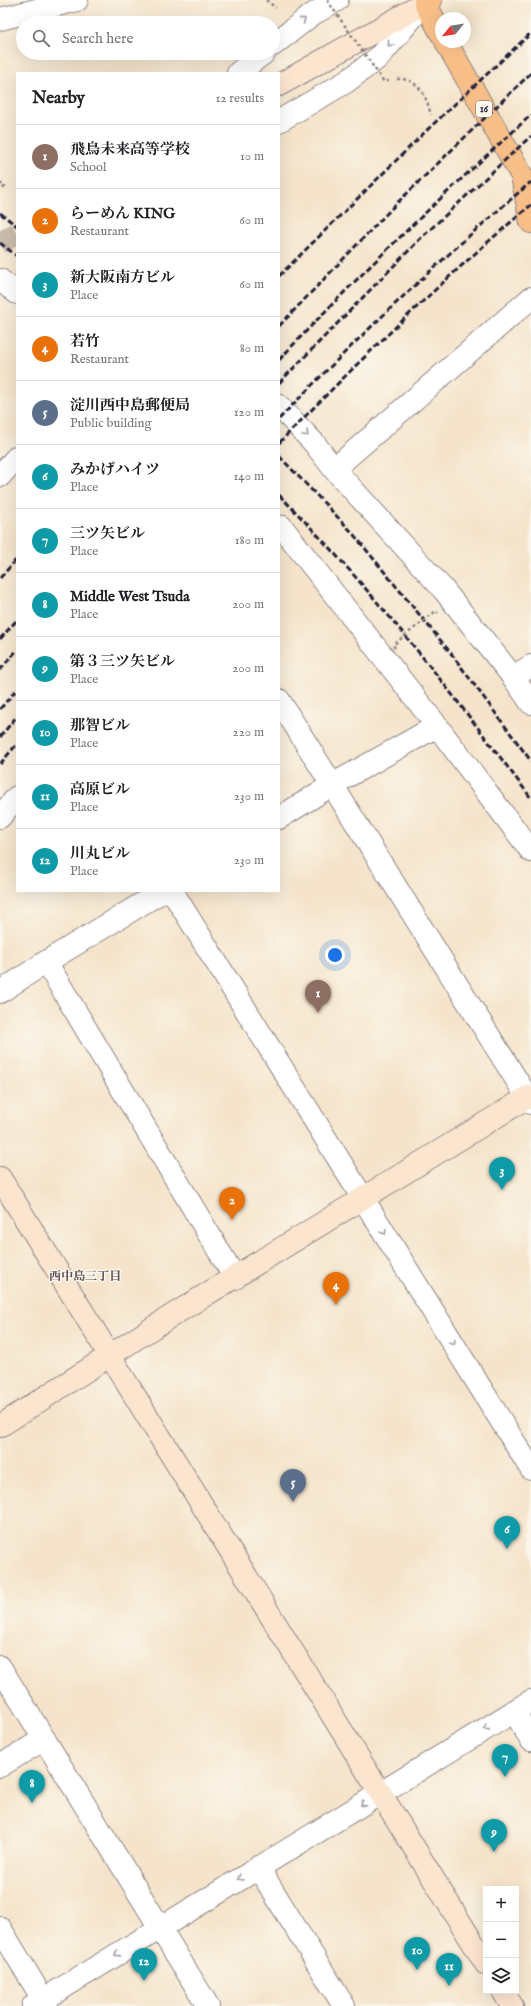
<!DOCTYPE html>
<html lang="en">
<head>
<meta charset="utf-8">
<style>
	body { margin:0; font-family:"IM FELL English","Noto Serif JP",serif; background:#f2f2f2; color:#202124 }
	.controls { position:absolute; right:12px; bottom:12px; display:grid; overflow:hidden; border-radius:0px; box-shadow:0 4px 16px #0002 }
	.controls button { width:36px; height:36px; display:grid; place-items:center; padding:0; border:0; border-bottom:1px solid #e0e0e0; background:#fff; color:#202124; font:20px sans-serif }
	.compass { position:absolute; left:435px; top:12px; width:36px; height:36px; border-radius:50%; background:#fff; box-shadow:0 4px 16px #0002; rotate:240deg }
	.you { position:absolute; left:335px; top:955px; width:14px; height:14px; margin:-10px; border:3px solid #fff; border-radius:50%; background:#1a73e8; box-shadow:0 0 0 6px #1a73e833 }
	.badge { display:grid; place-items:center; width:26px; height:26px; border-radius:50%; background:#0f766e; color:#fff; font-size:13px; font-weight:700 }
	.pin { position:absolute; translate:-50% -33px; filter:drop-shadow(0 1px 2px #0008) }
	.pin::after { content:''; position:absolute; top:21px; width:14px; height:12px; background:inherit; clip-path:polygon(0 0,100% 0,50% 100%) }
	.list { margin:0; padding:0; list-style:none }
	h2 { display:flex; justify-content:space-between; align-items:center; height:52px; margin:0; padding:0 16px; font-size:17px }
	h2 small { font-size:13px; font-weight:400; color:#757577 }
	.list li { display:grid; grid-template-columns:26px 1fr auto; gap:12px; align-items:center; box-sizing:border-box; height:64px; padding:0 16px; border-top:1px solid #e0e0e0 }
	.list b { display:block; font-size:15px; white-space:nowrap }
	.list p { margin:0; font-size:13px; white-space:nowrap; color:#757577 }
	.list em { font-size:13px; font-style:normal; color:#757577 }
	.icon { flex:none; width:22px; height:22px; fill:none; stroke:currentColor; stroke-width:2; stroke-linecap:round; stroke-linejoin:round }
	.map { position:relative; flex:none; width:531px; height:2006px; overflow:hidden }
	.search { position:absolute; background:#fff; box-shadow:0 4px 16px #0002; left:16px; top:16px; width:264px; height:44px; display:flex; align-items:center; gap:10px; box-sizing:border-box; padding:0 14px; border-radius:22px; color:#757577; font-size:15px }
	.panel { position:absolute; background:#fff; box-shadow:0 4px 16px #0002; left:16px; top:72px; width:264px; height:820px; border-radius:0px }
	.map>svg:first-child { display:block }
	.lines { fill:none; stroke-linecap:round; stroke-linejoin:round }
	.secondary-tunnel { stroke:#cbbdae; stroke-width:22; stroke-dasharray:22 11; stroke-linecap:butt }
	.street-casing { stroke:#8c8383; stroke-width:24 }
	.secondary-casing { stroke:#8c8383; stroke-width:24 }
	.primary-casing { stroke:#8c8383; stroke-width:24 }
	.path { stroke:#8c8383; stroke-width:2.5; stroke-dasharray:3 3; stroke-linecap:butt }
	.street { stroke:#fff; stroke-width:22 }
	.secondary { stroke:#fce5cf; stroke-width:22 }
	.primary { stroke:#f7be88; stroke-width:22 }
	.rail { stroke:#22223b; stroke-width:3; stroke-dasharray:6 3; stroke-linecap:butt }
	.path-bridge { stroke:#8c8383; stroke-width:2.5; stroke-dasharray:3 3; stroke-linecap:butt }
	.oneway { stroke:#9c9ca7 }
	.labels { text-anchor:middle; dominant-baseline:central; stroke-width:3; stroke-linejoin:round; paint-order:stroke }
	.shield { fill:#fbf7ec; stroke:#636270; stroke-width:1 }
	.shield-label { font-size:10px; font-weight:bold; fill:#22223b }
	.neighbourhood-label { font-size:12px; font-weight:bold; fill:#5c4d52; stroke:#fbf7ec }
</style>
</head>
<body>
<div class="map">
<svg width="531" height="2006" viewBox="0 0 531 2006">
	<rect width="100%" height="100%" fill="#fbf7ec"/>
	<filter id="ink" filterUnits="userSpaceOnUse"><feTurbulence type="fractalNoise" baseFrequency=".025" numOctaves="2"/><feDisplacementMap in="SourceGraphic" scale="8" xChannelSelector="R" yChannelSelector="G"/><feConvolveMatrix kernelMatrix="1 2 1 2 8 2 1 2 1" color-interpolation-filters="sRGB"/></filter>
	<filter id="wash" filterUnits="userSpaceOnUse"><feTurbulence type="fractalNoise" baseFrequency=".012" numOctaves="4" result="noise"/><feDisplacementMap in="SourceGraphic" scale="16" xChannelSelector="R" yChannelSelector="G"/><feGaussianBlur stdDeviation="0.9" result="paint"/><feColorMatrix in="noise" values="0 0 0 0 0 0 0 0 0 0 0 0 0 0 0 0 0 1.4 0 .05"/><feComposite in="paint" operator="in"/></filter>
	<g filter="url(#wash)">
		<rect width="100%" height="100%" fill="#f5e4cb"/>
	</g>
	<g filter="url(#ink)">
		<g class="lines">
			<!-- secondary-tunnel -->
			<polyline class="secondary-tunnel" points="0,243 17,233"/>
			<defs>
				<g id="street">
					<polyline points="0,19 77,0"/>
					<polyline points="273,45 310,16 337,0"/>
					<polyline points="238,73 264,53"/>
					<polyline points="279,121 346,82 379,57 423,5"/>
					<polyline points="0,280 17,293"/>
					<polyline points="279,406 314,443 334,469 443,589 513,677 531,703"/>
					<polyline points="334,469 531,298"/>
					<polyline points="0,476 17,457"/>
					<polyline points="279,528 282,527 437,726 531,851"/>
					<polyline points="513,677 531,666"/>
					<polyline points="279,700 531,1103"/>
					<polyline points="0,817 17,797"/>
					<polyline points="279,818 332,785 437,726"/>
					<polyline points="172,891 531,1469"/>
					<polyline points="46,962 235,1278"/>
					<polyline points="0,992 46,962 163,891"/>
					<polyline points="0,1667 208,2006"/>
					<polyline points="514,1711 531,1740"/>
					<polyline points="0,1766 44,1739"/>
					<polyline points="258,1867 344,2006"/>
					<polyline points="0,1928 47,2006"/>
					<polyline points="33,2006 531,1701"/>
				</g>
				<g id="secondary">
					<polyline points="279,85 425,3"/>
					<polyline points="0,1178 486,1964"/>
					<polyline points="0,1426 176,1313 528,1097"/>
					<polyline points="503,1991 512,2006"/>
				</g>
				<g id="primary">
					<polyline points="431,0 425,3 441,33"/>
					<polyline points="446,42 522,176 531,222"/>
				</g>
			</defs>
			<!-- street casing -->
			<use href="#street" class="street-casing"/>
			<!-- secondary casing -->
			<use href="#secondary" class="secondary-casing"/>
			<!-- primary casing -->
			<use href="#primary" class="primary-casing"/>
			<!-- path -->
			<g class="path">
				<polyline points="266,0 276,8"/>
				<path d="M 397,79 C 419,78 426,96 431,115"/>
				<polyline points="0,183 5,187 0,189"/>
			</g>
			<!-- street -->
			<use href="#street" class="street"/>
			<!-- secondary -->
			<use href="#secondary" class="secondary"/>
			<!-- primary -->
			<use href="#primary" class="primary"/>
			<!-- rail -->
			<g class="rail">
				<polyline points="0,213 17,226"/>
				<polyline points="0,243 17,256"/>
				<polyline points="279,276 426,131 531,33"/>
				<polyline points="279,326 394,206 531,73"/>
				<path d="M 279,360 C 359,274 444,194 531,115"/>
				<polyline points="279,383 422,237 531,136"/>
				<path d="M 279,419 C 359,336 443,257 531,182"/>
				<path d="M 279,443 C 360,360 442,280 531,205"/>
				<polyline points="279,456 350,530 450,652 531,761"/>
				<path d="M 279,495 C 372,588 452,693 531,798"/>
				<polyline points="0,578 17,559"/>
				<polyline points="0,639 17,620"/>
				<polyline points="0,670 17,650"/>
				<polyline points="0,709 17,689"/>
				<polyline points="0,737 17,716"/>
				<polyline points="0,764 17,744"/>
			</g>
			<!-- path-bridge -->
			<g class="path-bridge">
				<polyline points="327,0 384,82 391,80"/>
				<polyline points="395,648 393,645 436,611 438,613"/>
			</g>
		</g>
		<!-- one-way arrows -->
		<defs><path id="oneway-chevron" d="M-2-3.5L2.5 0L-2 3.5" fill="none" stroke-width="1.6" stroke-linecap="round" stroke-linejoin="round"/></defs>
		<g class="oneway">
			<use href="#oneway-chevron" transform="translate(303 20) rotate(-36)"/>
			<use href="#oneway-chevron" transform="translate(390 44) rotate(131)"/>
			<use href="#oneway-chevron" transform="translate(306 434) rotate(46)"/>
			<use href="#oneway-chevron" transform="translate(384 1232) rotate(58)"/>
			<use href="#oneway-chevron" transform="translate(453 1342) rotate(58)"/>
			<use href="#oneway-chevron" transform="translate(486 1728) rotate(148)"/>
			<use href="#oneway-chevron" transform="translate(363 1804) rotate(148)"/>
			<use href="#oneway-chevron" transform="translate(240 1878) rotate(149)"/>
			<use href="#oneway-chevron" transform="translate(117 1954) rotate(148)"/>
		</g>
	</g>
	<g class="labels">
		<!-- shield labels -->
		<rect class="shield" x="476" y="101" width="16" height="16" rx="3"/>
		<g class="shield-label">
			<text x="484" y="109">16</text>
		</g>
		<!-- neighbourhood labels -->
		<g class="neighbourhood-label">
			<text x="85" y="1276">西中島三丁目</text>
		</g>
	</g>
</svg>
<div class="controls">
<button>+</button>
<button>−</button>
<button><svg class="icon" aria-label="layers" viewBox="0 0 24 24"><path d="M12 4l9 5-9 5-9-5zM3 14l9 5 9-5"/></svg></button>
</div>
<svg class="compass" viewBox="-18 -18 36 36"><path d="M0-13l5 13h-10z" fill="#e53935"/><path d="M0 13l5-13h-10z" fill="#757577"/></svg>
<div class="you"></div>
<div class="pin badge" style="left:318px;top:1013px;background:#8d6e63">1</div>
<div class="pin badge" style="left:232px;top:1220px;background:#e8710a">2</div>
<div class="pin badge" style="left:502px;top:1190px;background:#0f9aa8">3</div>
<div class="pin badge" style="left:336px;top:1305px;background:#e8710a">4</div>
<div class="pin badge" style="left:293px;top:1502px;background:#5c6f8a">5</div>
<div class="pin badge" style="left:507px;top:1549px;background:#0f9aa8">6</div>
<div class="pin badge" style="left:505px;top:1777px;background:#0f9aa8">7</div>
<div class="pin badge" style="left:32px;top:1803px;background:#0f9aa8">8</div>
<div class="pin badge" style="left:494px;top:1852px;background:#0f9aa8">9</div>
<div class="pin badge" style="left:417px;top:1970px;background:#0f9aa8">10</div>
<div class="pin badge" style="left:449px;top:1986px;background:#0f9aa8">11</div>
<div class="pin badge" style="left:144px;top:1981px;background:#0f9aa8">12</div>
<div class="search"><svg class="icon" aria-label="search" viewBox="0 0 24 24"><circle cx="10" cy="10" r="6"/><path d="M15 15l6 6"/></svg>Search here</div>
<section class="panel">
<h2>Nearby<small>12 results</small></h2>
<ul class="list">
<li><span class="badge" style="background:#8d6e63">1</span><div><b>飛鳥未来高等学校</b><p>School</p></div><em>10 m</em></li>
<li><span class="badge" style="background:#e8710a">2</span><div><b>らーめん KING</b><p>Restaurant</p></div><em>60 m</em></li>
<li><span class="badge" style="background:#0f9aa8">3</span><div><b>新大阪南方ビル</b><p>Place</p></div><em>60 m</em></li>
<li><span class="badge" style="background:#e8710a">4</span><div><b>若竹</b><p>Restaurant</p></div><em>80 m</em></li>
<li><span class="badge" style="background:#5c6f8a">5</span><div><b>淀川西中島郵便局</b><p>Public building</p></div><em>120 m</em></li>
<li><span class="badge" style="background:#0f9aa8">6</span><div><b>みかげハイツ</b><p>Place</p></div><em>140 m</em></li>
<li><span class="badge" style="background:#0f9aa8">7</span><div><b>三ツ矢ビル</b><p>Place</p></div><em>180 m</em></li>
<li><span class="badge" style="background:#0f9aa8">8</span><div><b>Middle West Tsuda</b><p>Place</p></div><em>200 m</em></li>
<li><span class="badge" style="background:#0f9aa8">9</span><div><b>第３三ツ矢ビル</b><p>Place</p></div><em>200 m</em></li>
<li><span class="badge" style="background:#0f9aa8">10</span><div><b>那智ビル</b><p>Place</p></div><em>220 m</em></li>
<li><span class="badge" style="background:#0f9aa8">11</span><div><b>高原ビル</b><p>Place</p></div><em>230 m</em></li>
<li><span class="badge" style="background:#0f9aa8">12</span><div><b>川丸ビル</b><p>Place</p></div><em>230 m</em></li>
</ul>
</section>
</div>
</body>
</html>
